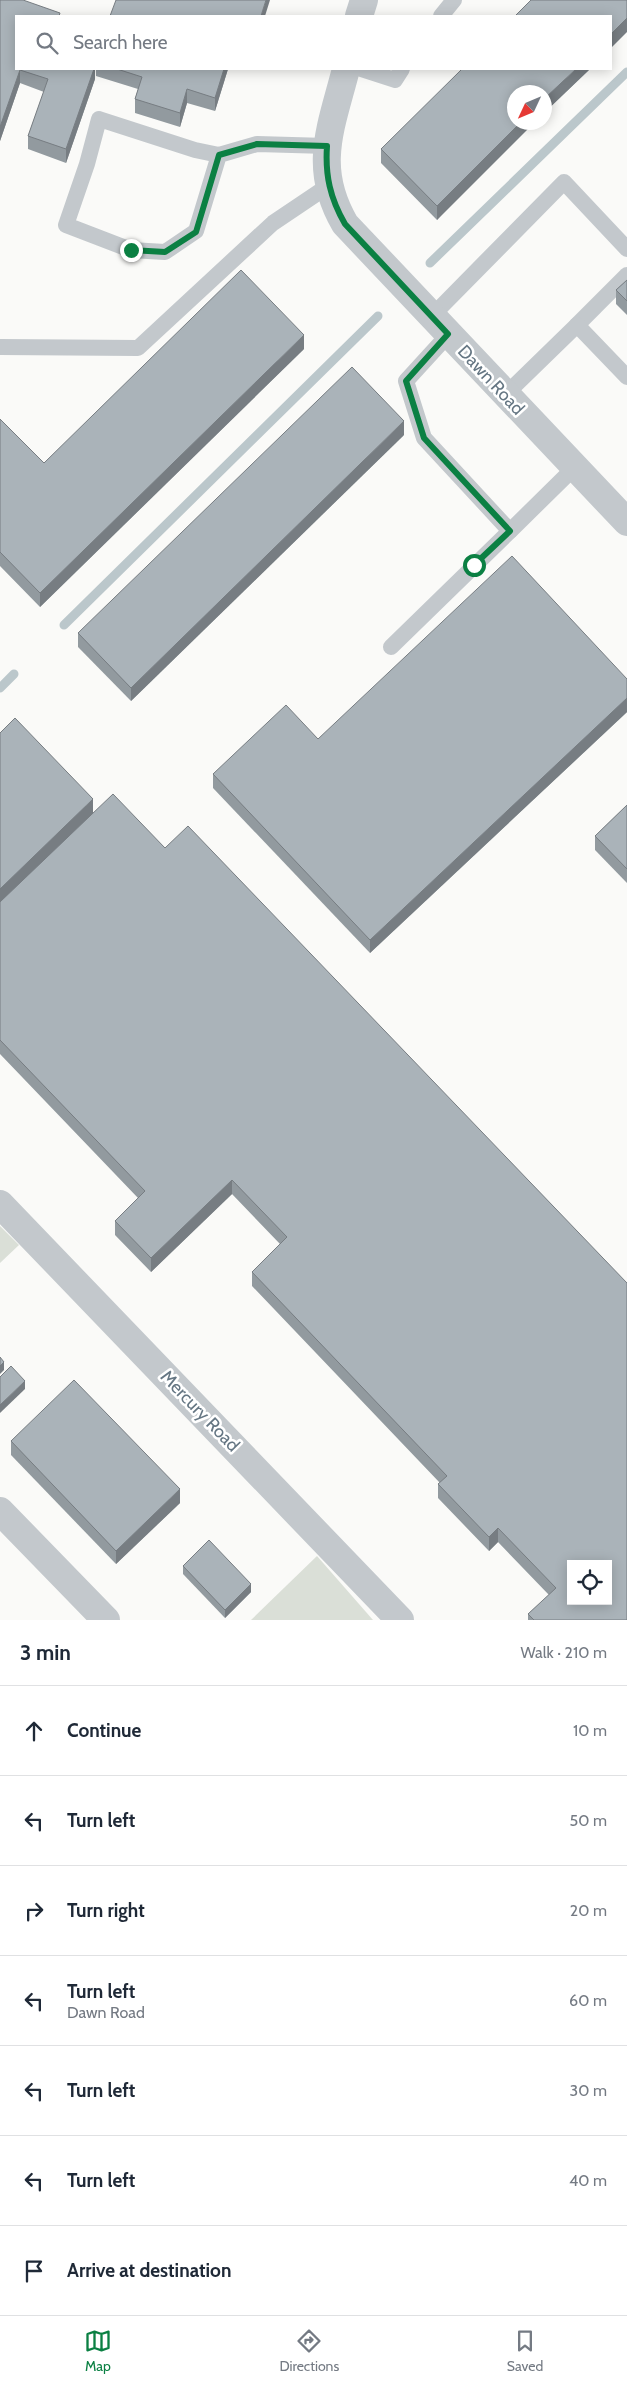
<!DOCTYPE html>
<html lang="en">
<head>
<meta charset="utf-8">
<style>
	body { margin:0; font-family:Cabin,sans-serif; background:#f2f2f3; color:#1f2937 }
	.controls { position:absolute; right:15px; bottom:15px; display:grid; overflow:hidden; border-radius:0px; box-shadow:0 2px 12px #0003 }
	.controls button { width:45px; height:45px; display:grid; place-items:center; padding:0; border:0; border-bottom:1px solid #e0e1e3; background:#fff; color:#1f2937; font:25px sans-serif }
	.compass { position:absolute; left:507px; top:85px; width:45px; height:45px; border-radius:50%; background:#fff; box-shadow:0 2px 12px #0003; rotate:226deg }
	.stop { position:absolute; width:15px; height:15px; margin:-11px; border:4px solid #0b8043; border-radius:50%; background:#fff }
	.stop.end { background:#0b8043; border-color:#fff; box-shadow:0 1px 5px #0008 }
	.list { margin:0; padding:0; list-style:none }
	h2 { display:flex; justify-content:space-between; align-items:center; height:65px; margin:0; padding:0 20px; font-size:21px }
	h2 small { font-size:16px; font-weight:400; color:#747a83 }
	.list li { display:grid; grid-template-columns:32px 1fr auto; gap:15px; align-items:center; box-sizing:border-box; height:90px; padding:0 20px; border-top:1px solid #e0e1e3 }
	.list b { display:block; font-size:19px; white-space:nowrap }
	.list p { margin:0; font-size:16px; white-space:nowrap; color:#747a83 }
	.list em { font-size:16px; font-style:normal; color:#747a83 }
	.icon { flex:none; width:28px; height:28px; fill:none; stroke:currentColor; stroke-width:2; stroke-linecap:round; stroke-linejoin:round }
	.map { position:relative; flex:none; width:627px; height:1620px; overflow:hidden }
	.search { position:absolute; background:#fff; box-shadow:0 2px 12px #0003; left:15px; right:15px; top:15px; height:55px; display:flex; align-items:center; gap:12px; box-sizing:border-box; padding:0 18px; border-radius:0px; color:#747a83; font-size:19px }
	.sheet { height:695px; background:#fff }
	nav { display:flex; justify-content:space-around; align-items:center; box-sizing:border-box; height:70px; border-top:1px solid #e0e1e3; background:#fff; font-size:14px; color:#747a83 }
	nav a { display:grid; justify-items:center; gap:2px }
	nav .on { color:#0b8043 }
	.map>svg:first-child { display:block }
	.green { fill:#dadfd7 }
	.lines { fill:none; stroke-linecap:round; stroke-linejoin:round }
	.stream { stroke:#bbc7cb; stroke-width:9 }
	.service { stroke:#c3c8cc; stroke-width:16 }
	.minor { stroke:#c3c8cc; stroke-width:28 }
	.wall { fill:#929a9f }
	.shaded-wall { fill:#777d82 }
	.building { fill:#aab3b9; stroke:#777d82; fill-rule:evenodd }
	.route { stroke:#0b8043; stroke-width:6 }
	.labels { text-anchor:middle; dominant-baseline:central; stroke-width:5; stroke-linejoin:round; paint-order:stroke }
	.street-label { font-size:18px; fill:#657683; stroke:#fff }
</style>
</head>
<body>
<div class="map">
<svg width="627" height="1620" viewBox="0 0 627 1620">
	<rect width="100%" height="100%" fill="#fafaf8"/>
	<!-- green -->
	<g class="green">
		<polygon points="0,1226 19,1245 0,1263"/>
		<polygon points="317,1556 373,1620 251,1620"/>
	</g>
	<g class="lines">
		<!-- stream -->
		<g class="stream">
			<polyline points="430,263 627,72"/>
			<polyline points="64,625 378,316"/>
			<polyline points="0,688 14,674"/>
		</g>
		<!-- service -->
		<g class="service">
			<polyline points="441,16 454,0"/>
			<polyline points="361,69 395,80 402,69"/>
			<polyline points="219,155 196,231 165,252 131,250 66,225 87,164 99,119 195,150 219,155 257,144 327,146"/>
			<polyline points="431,317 564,182 627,249"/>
			<polyline points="577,325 627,275"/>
			<polyline points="448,335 406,381 424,438 510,531 574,468"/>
			<polyline points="0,347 138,348 273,223 328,186"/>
			<polyline points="505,395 577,325 627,377"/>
			<polyline points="391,647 510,531"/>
		</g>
		<!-- minor -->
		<g class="minor">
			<polyline points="359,16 364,0"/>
			<path d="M 346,69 C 331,128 312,167 345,224 L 627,522"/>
			<polyline points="0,1204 400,1620"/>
			<polyline points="0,1511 106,1620"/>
		</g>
	</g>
	<!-- wall -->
	<g class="wall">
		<polygon points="0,0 60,16 16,69 95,69 95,79 66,163 28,149 28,136 44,92 20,83 0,141"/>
		<polygon points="96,69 228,69 215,111 187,103 180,127 135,113 135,99 138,89 96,76"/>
		<polygon points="590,69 544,113 544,92 437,220 381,163 381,149"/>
		<polygon points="627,280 627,315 616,304 616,290"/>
		<polygon points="304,349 40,607 0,566 0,419 44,463"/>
		<polygon points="404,435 131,701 78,647 78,633"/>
		<polygon points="627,679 627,712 370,953 213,788 213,774 318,739"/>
		<polygon points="0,733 93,812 627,1620 528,1620 528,1614 549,1595 498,1542 489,1551 438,1498 438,1484 440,1483 252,1286 252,1272 280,1244 232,1194 151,1272 115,1235 115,1221 138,1198 0,1054"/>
		<polygon points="627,805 627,883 595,850 595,836"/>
		<polygon points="11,1441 180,1503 116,1564 11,1455"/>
		<polygon points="183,1566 251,1592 225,1618 183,1574"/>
	</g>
	<!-- shaded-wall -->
	<g class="shaded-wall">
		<polygon points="266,0 270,0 265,16 261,16"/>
		<polygon points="627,18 627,32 611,48 611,34"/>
		<polygon points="94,69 95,69 95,79 66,163 66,149"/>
		<polygon points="224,69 228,69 215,111 215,98"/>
		<polygon points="576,69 590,69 544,113 544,99"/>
		<polygon points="20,70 20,83 0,141 0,127"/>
		<polygon points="187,89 187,103 180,127 180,113"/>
		<polygon points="521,122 535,122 437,220 437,206"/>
		<polygon points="304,335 304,349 40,607 40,593"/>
		<polygon points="404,421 404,435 131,701 131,688"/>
		<polygon points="627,698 627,712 370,953 370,940"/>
		<polygon points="93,799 93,813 0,903 0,889"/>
		<polygon points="232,1180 232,1194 151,1272 151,1258"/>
		<polygon points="4,1362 4,1370 0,1374 0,1366"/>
		<polygon points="25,1381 25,1389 0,1413 0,1405"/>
		<polygon points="180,1489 180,1503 116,1564 116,1551"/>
		<polygon points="498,1528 498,1542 489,1551 489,1537"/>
		<polygon points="251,1584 251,1592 225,1618 225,1610"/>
	</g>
	<!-- building -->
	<g class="building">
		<polygon points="0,0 23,0 60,13 59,16 16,16 16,69 94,69 66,149 28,136 48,79 20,70 0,127"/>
		<polygon points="116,0 266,0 261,16 110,16"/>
		<polygon points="531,0 627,0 627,18 611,34 611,16 515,16"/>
		<polygon points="117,69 224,69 215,98 187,89 180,113 135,99 142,77"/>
		<polygon points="462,69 576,69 544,99 544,92 514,92 514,122 521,122 437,206 381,149"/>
		<polygon points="241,270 304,335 40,593 0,552 0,419 44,463"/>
		<polygon points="627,280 627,301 616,290"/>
		<polygon points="352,367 404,421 131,688 78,633"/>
		<polygon points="512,556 627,679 627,698 370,940 213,774 286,705 318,739"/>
		<polygon points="15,718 93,799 0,889 0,733"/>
		<path d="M 113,794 L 165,848 L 188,826 L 627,1283 L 627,1620 L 534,1620 L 528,1614 L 556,1588 L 498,1528 L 489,1537 L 438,1484 L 447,1476 L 252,1272 L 287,1237 L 232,1180 L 151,1258 L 115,1221 L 145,1191 L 0,1040 L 0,902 ZM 571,1564 L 608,1564 L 608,1601 L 571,1601 Z"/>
		<polygon points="627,805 627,869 595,836"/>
		<polygon points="0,1357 4,1362 0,1366"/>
		<polygon points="11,1366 25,1381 0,1405 0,1377"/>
		<polygon points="74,1380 180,1489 116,1551 11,1441"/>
		<polygon points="209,1540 251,1584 225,1610 183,1566"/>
	</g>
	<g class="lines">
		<!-- route -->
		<path class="route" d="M 131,250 L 165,252 L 196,232 L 219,155 L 257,144 L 327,146 C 325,175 330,198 345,224 L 448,334 L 406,381 L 424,438 L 510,531 L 474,565"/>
	</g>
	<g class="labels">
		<!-- street labels -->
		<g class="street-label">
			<text transform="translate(491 380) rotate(47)">Dawn Road</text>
			<text transform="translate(200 1411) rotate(46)">Mercury Road</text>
		</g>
	</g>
</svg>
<div class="controls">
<button><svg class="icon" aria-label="locate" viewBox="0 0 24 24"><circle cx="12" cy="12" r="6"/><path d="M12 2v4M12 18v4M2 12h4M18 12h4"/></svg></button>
</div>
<svg class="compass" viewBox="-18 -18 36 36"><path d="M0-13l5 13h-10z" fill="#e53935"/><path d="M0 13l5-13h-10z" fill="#747a83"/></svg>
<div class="stop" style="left:474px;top:565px"></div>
<div class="stop end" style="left:131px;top:250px"></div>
<div class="search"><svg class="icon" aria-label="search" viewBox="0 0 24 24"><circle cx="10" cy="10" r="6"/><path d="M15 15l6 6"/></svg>Search here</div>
</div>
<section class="sheet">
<h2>3 min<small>Walk · 210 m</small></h2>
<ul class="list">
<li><svg class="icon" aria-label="ahead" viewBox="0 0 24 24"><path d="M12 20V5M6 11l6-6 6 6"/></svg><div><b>Continue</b></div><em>10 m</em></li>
<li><svg class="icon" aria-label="left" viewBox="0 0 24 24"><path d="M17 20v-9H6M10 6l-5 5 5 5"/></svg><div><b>Turn left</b></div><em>50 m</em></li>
<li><svg class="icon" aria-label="right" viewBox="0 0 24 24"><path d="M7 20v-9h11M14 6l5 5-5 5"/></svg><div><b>Turn right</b></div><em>20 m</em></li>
<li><svg class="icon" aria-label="left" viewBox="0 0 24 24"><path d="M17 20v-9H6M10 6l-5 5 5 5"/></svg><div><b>Turn left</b><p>Dawn Road</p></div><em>60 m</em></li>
<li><svg class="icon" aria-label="left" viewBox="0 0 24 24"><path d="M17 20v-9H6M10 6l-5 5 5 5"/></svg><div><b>Turn left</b></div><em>30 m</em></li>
<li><svg class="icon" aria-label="left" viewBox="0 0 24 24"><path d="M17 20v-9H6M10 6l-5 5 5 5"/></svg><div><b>Turn left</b></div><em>40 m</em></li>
<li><svg class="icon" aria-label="arrive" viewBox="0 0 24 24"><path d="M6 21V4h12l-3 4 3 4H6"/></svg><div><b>Arrive at destination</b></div></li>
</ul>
</section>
<nav>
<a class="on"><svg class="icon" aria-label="map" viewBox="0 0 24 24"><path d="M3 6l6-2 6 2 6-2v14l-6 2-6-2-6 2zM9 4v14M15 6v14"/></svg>Map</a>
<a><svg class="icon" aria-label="directions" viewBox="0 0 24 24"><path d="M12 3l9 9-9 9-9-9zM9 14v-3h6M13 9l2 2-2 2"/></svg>Directions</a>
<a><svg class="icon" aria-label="saved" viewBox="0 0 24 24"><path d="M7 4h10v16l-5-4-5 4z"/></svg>Saved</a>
</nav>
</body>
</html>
